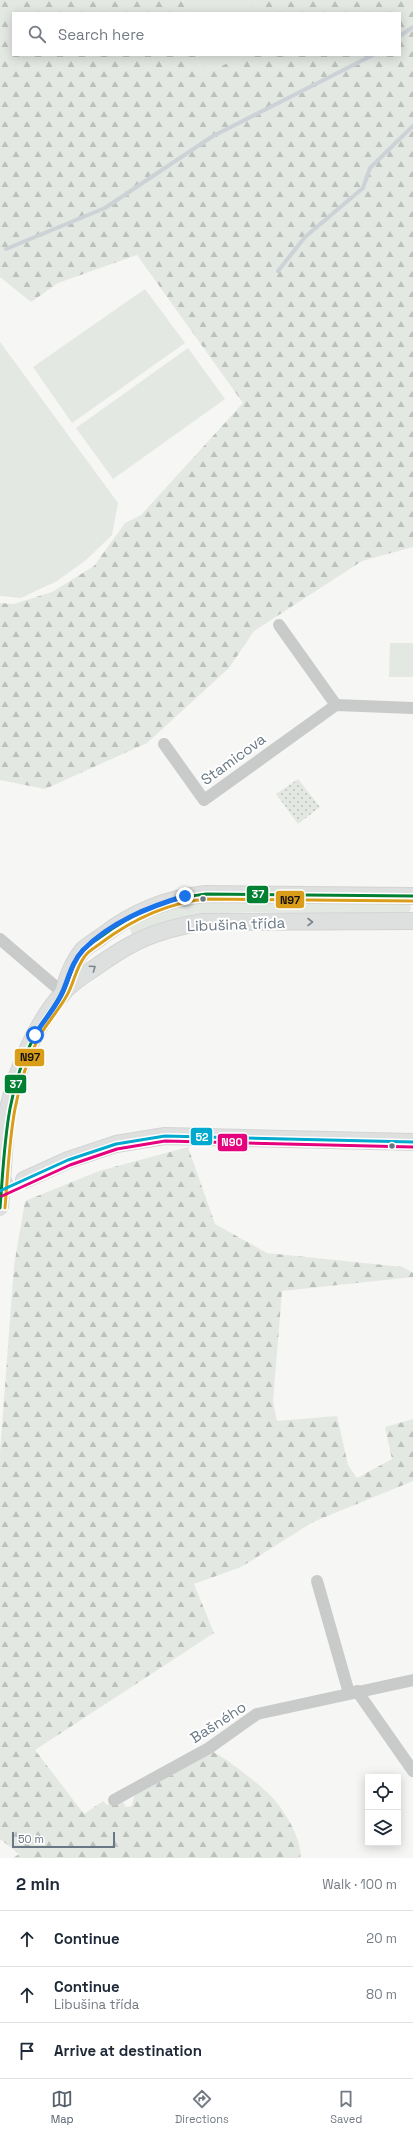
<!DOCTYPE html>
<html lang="en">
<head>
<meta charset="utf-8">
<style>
	body { margin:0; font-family:"Space Grotesk",sans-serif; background:#f6f6f7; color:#1f2937 }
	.controls { position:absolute; right:12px; bottom:12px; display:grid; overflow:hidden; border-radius:0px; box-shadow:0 2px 10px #0003 }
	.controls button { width:36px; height:36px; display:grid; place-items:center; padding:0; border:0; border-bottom:1px solid #e0e1e3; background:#fff; color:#1f2937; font:20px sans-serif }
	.scale { position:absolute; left:12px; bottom:10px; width:103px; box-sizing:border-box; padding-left:4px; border:2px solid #687783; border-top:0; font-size:11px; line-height:14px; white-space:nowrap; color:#687783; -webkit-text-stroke:3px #fff; paint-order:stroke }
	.stop { position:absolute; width:12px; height:12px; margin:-9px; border:3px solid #1a73e8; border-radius:50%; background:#fff }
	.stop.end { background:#1a73e8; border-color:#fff; box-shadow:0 1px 4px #0008 }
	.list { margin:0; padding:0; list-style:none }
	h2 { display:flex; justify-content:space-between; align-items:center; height:52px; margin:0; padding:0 16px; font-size:17px }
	h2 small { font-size:13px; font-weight:400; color:#747a83 }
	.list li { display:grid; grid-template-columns:26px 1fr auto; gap:12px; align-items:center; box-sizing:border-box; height:56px; padding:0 16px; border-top:1px solid #e0e1e3 }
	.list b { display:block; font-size:15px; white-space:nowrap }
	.list p { margin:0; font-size:13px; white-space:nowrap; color:#747a83 }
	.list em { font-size:13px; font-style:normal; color:#747a83 }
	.icon { flex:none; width:22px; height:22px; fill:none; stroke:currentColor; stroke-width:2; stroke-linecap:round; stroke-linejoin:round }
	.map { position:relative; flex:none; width:413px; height:1858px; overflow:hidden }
	.search { position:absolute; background:#fff; box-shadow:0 2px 10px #0003; left:12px; right:12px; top:12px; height:44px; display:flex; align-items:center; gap:10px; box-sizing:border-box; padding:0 14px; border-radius:0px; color:#747a83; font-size:15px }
	.sheet { height:220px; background:#fff }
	nav { display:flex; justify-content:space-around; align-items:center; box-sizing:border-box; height:56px; border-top:1px solid #e0e1e3; background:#fff; font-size:11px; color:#747a83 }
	nav a { display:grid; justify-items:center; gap:2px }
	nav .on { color:#56606b }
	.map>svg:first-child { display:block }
	.grass { fill:#e4e8e3 }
	.forest { fill:url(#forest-firs) }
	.park { fill:url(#park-dots) }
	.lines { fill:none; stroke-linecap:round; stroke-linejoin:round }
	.stream { stroke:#ccd2d6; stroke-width:4 }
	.secondary-tunnel { stroke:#d2d6d8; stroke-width:16; stroke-dasharray:16 8; stroke-linecap:butt }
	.secondary-casing { stroke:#d3d4d4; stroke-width:18 }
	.street { stroke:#c9caca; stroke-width:12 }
	.secondary { stroke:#dedfdf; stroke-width:16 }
	.secondary-bridge-casing { stroke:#d3d4d4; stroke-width:18; stroke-linecap:butt }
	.secondary-bridge { stroke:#dedfdf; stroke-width:16 }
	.bus-1-casing { stroke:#fff; stroke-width:6 }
	.bus-2-casing { stroke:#fff; stroke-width:6 }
	.bus-3-casing { stroke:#fff; stroke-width:6 }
	.bus-4-casing { stroke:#fff; stroke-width:6 }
	.bus-1 { stroke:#008033; stroke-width:3 }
	.bus-2 { stroke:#da9d1a; stroke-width:3 }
	.bus-3 { stroke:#00a9ce; stroke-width:3 }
	.bus-4 { stroke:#e5007d; stroke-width:3 }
	.oneway { stroke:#7a8791 }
	.route { stroke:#1a73e8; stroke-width:5 }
	.bus-dot { fill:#687783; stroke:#fff; stroke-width:1.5 }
	.labels { text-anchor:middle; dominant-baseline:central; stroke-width:4; stroke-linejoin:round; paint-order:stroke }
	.street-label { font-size:15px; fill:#687783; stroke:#fff }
	.line-badge { stroke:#fff; stroke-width:1.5 }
	.badge-label { font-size:11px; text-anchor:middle; font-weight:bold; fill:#fff }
	.pale-badge-label { font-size:11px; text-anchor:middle; font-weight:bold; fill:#111 }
</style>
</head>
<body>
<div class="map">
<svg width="413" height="1858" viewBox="0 0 413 1858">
	<defs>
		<pattern id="forest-firs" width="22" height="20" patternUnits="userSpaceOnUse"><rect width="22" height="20" fill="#e4e8e3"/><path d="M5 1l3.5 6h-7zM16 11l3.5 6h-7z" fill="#bdc1bd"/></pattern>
		<pattern id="park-dots" width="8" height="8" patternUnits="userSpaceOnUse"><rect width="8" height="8" fill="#e4e8e3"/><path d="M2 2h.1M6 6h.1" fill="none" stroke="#bdc1bd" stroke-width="1.8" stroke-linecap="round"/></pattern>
	</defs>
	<rect width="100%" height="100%" fill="#f6f6f5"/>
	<!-- grass -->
	<g class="grass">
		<polygon points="183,0 255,0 258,13 187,13"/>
		<polygon points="197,55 245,55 202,75"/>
		<polygon points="145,289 185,343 72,423 33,367"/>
		<polygon points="0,342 118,503 112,535 86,560 57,581 21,598 0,596"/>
		<polygon points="188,348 225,399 113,479 76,428"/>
		<polygon points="390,643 413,643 413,677 389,677"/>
		<polygon points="198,902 409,903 411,908 409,913 406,914 253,912 195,914 153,925 132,935 129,926 150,915"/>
	</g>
	<!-- forest -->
	<g class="forest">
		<polygon points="0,0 183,0 187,13 13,13 13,55 197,55 202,75 245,55 400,55 400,13 258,13 255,0 413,0 413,547 362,561 254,631 229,668 147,743 45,789 0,780 0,603 14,604 52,592 94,566 125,523 141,515 243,403 137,255 58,283 31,302 0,277"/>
		<path d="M 188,1147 L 215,1224 L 267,1253 L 403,1267 L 413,1273 L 413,1277 L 282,1291 L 273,1402 L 277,1421 L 337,1416 L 348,1465 L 357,1478 L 392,1459 L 385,1427 L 413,1419 L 413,1481 L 313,1522 L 241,1567 L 194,1584 L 214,1633 L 35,1750 L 84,1814 L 103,1801 L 107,1805 L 122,1800 L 126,1807 L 132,1806 L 134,1796 L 213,1752 C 225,1757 260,1785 270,1795 C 282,1806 304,1842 300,1858 L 13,1858 L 19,1854 L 0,1839 L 0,1453 L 14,1266 L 25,1201 L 99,1171 Z"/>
	</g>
	<!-- park -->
	<polygon class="park" points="298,779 320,807 298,824 276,794"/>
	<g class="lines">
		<!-- stream -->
		<g class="stream">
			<polyline points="400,36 413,27"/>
			<polyline points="6,249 105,208 213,136 373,55"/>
			<polyline points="278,271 305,237 363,188 370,168 413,126"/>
		</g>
		<!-- secondary-tunnel -->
		<polyline class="secondary-tunnel" points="0,1191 24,1180"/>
		<defs>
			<g id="secondary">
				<path d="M 63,993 C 67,978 72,963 82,951 C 87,945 96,941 102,936 C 133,912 166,898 206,894 L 413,896"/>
				<path d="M 3,1166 C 5,1148 4,1127 8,1109 C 17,1068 35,1025 62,994 C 70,984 82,976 93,969 C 132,941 155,930 203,922 L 413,921"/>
				<polyline points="24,1180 68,1160 116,1144 165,1136 413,1142"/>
			</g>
		</defs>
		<!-- secondary casing -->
		<use href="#secondary" class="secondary-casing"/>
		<!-- street -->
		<g class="street">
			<polyline points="279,625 336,705"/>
			<polyline points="164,744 204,800 336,705 413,708"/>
			<polyline points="0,939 63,993"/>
			<polyline points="317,1581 349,1693"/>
			<polyline points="357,1691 413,1771"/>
			<polyline points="114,1800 209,1748 257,1714 413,1680"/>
		</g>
		<!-- secondary -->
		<use href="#secondary" class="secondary"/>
		<defs>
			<polyline id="secondary-bridge" points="0,1208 3,1166"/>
		</defs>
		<!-- secondary-bridge casing -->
		<use href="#secondary-bridge" class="secondary-bridge-casing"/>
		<!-- secondary-bridge -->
		<use href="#secondary-bridge" class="secondary-bridge"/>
		<defs>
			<path id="bus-1" d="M 0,1208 C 5,1147 5,1091 35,1035 C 43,1021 54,1008 62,995 C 70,981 71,964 82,951 C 86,946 94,942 99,938 C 131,914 165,898 206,894 L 413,896"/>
			<path id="bus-2" d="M 5,1208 C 10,1147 10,1093 39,1037 C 47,1023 58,1011 66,997 C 74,984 75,969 85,956 C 89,950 96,947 101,943 C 133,919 166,903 206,899 L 413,901"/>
			<polyline id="bus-3" points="0,1191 68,1160 116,1144 165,1136 413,1142"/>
			<polyline id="bus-4" points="2,1196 70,1165 117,1149 165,1141 413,1147"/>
		</defs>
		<!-- bus-1 casing -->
		<use href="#bus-1" class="bus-1-casing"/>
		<!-- bus-2 casing -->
		<use href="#bus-2" class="bus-2-casing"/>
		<!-- bus-3 casing -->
		<use href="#bus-3" class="bus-3-casing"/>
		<!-- bus-4 casing -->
		<use href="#bus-4" class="bus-4-casing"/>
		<!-- bus-1 -->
		<use href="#bus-1" class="bus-1"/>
		<!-- bus-2 -->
		<use href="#bus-2" class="bus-2"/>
		<!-- bus-3 -->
		<use href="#bus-3" class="bus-3"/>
		<!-- bus-4 -->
		<use href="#bus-4" class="bus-4"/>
	</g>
	<!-- one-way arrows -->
	<defs><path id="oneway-chevron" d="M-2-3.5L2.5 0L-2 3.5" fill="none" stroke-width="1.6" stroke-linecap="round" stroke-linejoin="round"/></defs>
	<g class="oneway">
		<use href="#oneway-chevron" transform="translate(310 922)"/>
		<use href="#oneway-chevron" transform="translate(93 968) rotate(-35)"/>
	</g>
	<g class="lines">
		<!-- route -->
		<path class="route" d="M 35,1035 C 43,1021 57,1006 63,991 C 69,977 72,962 83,950 C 111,922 148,907 185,896"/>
	</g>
	<!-- markers -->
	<g class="bus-dot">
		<circle cx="203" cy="899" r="3.5"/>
		<circle cx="392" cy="1146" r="3.5"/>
	</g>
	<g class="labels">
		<!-- street labels -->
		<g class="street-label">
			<text transform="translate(233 759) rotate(-36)">Stamicova</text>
			<text transform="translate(236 924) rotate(-2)">Libušina třída</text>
			<text transform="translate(218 1722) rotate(-33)">Bašného</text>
		</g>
	</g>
	<g class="line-badge">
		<rect x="246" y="885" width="23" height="19" rx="4" fill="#008033"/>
		<rect x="275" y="890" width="30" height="19" rx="4" fill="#da9d1a"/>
		<rect x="14" y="1048" width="31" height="19" rx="4" fill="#da9d1a"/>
		<rect x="4" y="1074" width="23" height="20" rx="4" fill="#008033"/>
		<rect x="190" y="1127" width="23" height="19" rx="4" fill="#00a9ce"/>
		<rect x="217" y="1133" width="31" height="19" rx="4" fill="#e5007d"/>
	</g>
	<g class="badge-label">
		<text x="258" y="898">37</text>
		<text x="16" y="1088">37</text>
		<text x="202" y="1141">52</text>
		<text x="232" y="1146">N90</text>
	</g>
	<g class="pale-badge-label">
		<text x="290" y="904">N97</text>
		<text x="30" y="1061">N97</text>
	</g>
</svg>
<div class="controls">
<button><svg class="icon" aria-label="locate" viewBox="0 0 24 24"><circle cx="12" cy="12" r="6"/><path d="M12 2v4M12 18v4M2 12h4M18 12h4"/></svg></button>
<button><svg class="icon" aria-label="layers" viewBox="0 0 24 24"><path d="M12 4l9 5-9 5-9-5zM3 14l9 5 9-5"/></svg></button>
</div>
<div class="scale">50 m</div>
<div class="stop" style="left:35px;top:1035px"></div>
<div class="stop end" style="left:185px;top:896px"></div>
<div class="search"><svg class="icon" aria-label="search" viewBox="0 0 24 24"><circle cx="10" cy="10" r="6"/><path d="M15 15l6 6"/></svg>Search here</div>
</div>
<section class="sheet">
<h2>2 min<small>Walk · 100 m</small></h2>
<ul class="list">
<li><svg class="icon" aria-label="ahead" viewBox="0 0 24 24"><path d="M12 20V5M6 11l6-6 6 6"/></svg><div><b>Continue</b></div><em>20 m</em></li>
<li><svg class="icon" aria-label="ahead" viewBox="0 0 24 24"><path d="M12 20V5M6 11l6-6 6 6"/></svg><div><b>Continue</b><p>Libušina třída</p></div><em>80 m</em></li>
<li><svg class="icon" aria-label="arrive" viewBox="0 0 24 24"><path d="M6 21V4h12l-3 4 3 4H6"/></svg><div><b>Arrive at destination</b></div></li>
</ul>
</section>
<nav>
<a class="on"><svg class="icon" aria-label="map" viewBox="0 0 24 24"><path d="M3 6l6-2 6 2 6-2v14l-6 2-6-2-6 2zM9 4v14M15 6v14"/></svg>Map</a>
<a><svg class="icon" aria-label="directions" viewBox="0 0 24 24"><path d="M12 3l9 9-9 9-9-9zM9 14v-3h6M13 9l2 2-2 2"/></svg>Directions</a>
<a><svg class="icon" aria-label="saved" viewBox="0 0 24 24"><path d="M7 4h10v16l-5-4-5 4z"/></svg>Saved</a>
</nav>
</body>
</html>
